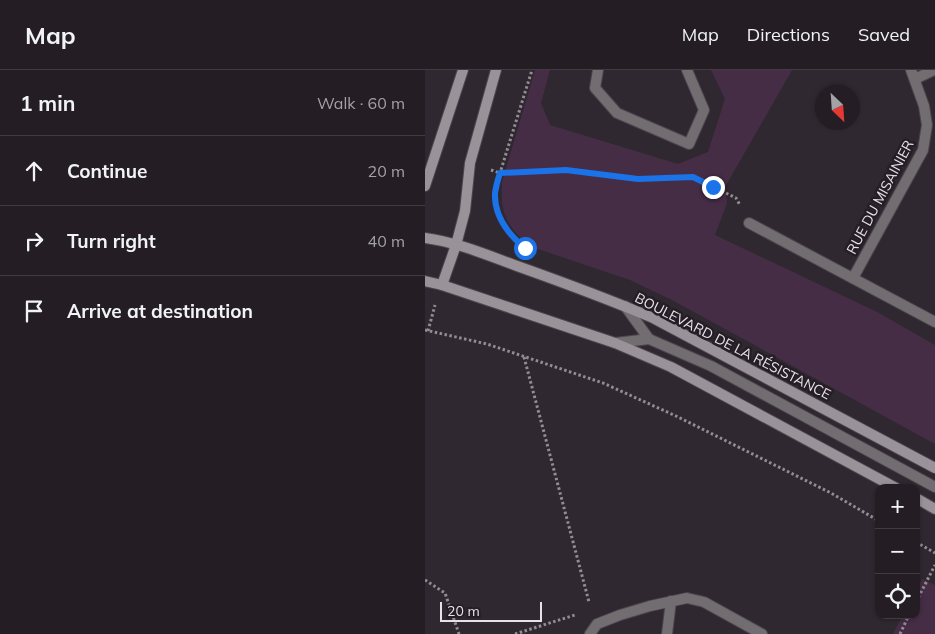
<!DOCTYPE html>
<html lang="en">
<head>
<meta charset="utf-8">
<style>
	body { margin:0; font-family:Mulish,sans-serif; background:#302b31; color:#f1f3f6 }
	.controls { position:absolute; right:15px; bottom:15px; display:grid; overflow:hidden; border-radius:10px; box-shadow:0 1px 4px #0004 }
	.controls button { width:45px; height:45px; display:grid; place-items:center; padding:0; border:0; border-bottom:1px solid #413c41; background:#241e24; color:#f1f3f6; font:25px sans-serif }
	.compass { position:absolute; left:390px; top:15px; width:45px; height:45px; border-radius:50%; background:#241e24; box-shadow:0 1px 4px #0004; rotate:155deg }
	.scale { position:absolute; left:15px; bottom:12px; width:102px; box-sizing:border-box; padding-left:5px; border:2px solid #e8e2e8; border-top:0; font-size:14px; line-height:18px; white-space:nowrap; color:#e8e2e8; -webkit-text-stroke:4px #261e26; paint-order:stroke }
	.stop { position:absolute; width:15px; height:15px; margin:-11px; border:4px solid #1a73e8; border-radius:50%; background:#fff }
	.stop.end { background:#1a73e8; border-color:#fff; box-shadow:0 1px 5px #0008 }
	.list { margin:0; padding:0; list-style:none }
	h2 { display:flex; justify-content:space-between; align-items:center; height:65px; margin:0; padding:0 20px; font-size:21px }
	h2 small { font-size:16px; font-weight:400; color:#a3a2a6 }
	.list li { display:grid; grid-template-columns:32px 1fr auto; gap:15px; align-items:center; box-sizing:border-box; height:70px; padding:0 20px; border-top:1px solid #413c41 }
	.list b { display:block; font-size:19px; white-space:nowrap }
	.list em { font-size:16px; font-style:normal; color:#a3a2a6 }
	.icon { flex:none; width:28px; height:28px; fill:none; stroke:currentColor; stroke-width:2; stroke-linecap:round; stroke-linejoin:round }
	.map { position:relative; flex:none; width:510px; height:564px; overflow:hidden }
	header { display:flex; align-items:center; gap:30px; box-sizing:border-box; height:70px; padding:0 25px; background:#241e24; border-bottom:1px solid #413c41 }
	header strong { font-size:24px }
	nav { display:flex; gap:28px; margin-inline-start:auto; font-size:18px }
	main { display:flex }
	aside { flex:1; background:#241e24 }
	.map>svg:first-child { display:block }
	.green { fill:#462d46 }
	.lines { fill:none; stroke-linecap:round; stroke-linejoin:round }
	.lane-casing { stroke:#4d464d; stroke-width:12 }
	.street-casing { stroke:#4d464d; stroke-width:12 }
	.secondary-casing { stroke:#4d464d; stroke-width:12 }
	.path { stroke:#938c93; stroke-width:3; stroke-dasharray:2.5 2.5; stroke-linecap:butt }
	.lane { stroke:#716d71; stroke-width:10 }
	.street { stroke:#716d71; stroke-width:10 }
	.secondary { stroke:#999299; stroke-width:10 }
	.route { stroke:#1a73e8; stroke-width:6 }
	.labels { text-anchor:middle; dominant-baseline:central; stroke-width:5; stroke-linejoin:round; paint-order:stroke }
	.street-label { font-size:14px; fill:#e8e2e8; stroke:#261e26 }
</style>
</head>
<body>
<header>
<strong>Map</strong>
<nav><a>Map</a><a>Directions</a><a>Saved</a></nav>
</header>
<main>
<aside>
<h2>1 min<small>Walk · 60 m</small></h2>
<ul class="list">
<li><svg class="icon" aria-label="ahead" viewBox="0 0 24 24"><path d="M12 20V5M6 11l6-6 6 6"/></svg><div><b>Continue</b></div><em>20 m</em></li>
<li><svg class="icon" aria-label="right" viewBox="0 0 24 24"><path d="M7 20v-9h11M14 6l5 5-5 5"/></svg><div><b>Turn right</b></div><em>40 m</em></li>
<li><svg class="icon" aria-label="arrive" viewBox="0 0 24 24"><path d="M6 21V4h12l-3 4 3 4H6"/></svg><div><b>Arrive at destination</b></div></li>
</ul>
</aside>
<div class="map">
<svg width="510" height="564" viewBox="0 0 510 564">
	<rect width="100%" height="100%" fill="#302830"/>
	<!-- green -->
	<g class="green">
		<path d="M 110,0 L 125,0 L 116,33 L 125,55 L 253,94 L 283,82 L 300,29 L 286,0 L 367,0 L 300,117 L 302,133 L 290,165 L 452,242 L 510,275 L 510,374 L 247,230 L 205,210 L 104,176 C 81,155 75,143 77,112 Z"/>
		<polygon points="497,509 510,515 510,564 468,564 478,545 491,545 491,520"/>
	</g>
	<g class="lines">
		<defs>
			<g id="lane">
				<polyline points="173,0 170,18 192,43 264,74 279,40 262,0"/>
				<polyline points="200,236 224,269"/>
				<polyline points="190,273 224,269 286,296 510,417"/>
			</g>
			<g id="street">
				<polyline points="490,9 509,0"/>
				<polyline points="324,153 510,252"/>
				<polyline points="428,208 498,80 502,55 499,36 486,0"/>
				<polyline points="165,564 172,554 195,545 225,536 262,528 279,532 337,564"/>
				<polyline points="242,564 246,531"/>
			</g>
			<g id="secondary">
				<polyline points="0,116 38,0"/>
				<path d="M 0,168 C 31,172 62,185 92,196 C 137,212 183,229 228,248 L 510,398"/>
				<polyline points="0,211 17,215 190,273 246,297 471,418"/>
				<polyline points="17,215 31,175 40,141 45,93 71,0"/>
				<polyline points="491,428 510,439"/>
			</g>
		</defs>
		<!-- lane casing -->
		<use href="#lane" class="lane-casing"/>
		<!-- street casing -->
		<use href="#street" class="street-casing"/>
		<!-- secondary casing -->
		<use href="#secondary" class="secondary-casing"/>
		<!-- path -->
		<g class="path">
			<polyline points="66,100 75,103 141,100 213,109 268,107 311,128 315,135"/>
			<polyline points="89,169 80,157 72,141 70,123 75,103 107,0"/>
			<polyline points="0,260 62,274 178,313 251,346 406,423 454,451"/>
			<polyline points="3,261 10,235"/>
			<polyline points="99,287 164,532"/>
			<polyline points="491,472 510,483"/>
			<polyline points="0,510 20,523 34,564"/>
			<polyline points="491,532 510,495"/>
			<polyline points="90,564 150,545"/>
			<polyline points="475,564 484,545"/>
		</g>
		<!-- lane -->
		<use href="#lane" class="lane"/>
		<!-- street -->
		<use href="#street" class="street"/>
		<!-- secondary -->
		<use href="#secondary" class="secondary"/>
	</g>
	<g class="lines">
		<!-- route -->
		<path class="route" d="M 100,178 C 84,165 69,146 70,123 C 71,116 73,109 75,103 L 141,100 L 213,109 L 268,107 L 288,117"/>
	</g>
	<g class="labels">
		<!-- street labels -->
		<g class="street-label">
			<text transform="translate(455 127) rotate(-62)">RUE DU MISAINIER</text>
			<text transform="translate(308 276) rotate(27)">BOULEVARD DE LA RÉSISTANCE</text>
		</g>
	</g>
</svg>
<div class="controls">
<button>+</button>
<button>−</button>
<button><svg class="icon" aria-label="locate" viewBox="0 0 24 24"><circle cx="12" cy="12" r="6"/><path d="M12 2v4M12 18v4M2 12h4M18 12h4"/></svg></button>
</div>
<svg class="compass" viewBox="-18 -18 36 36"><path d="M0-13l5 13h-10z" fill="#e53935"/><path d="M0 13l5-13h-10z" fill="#a3a2a6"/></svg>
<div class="scale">20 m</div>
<div class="stop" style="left:100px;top:178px"></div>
<div class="stop end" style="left:288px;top:117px"></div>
</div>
</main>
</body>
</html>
